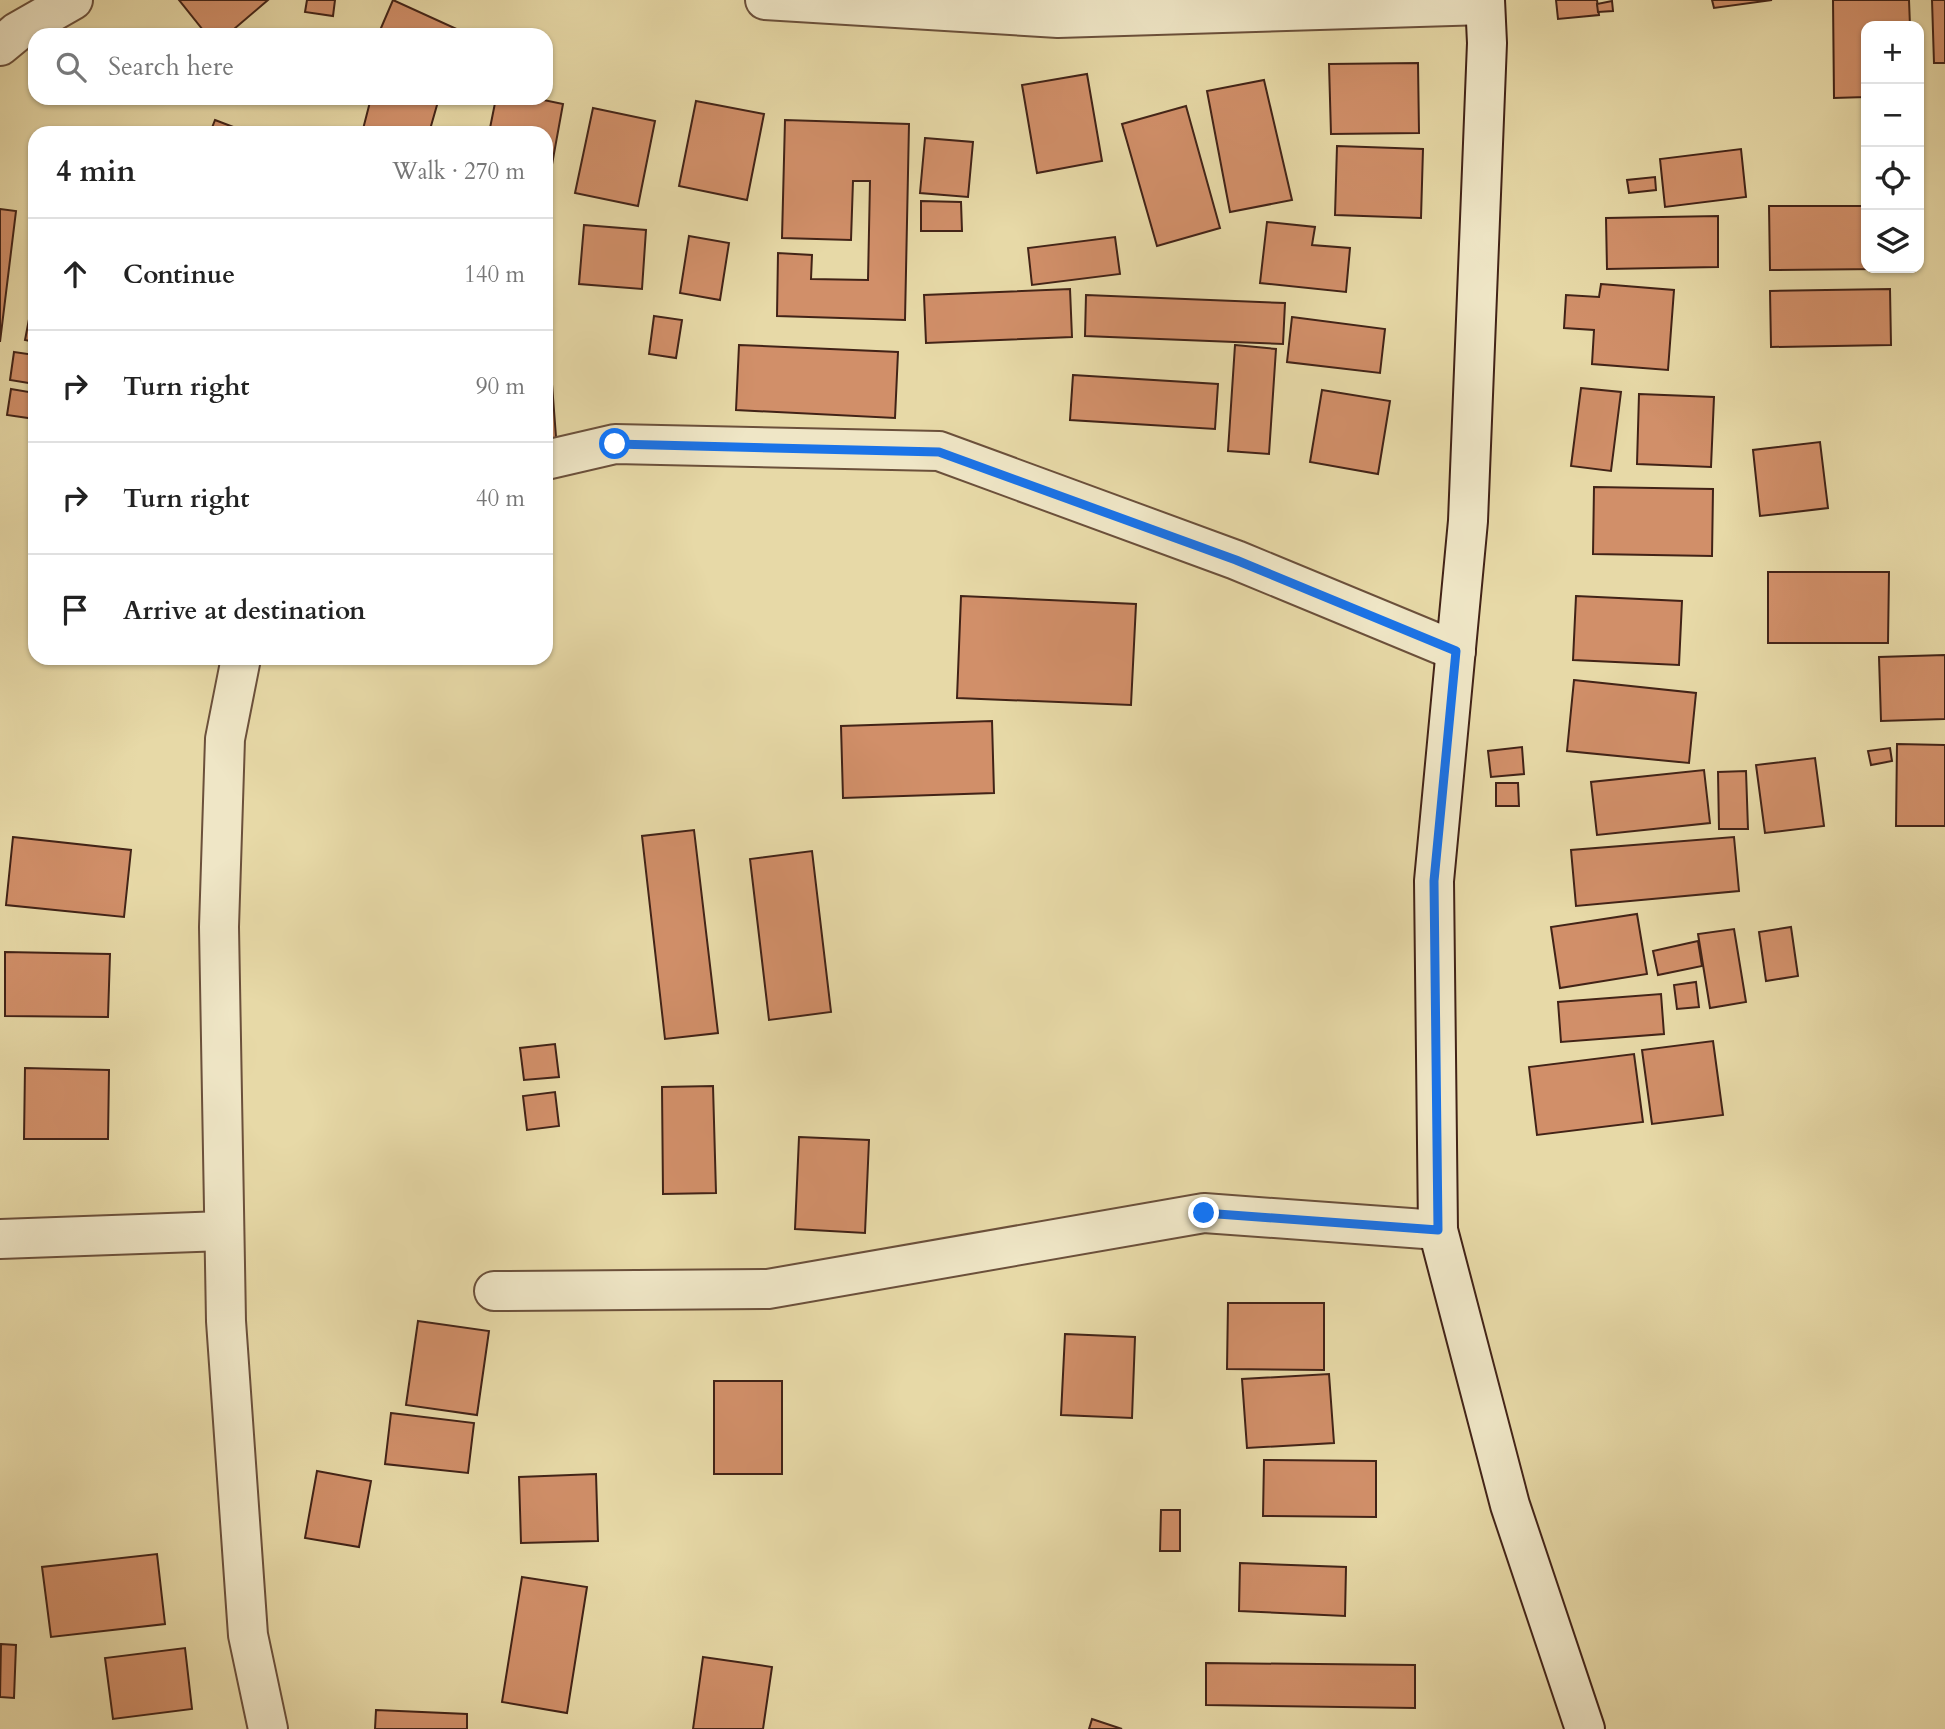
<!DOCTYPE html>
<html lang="en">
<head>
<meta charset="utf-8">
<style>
	body { margin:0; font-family:Cardo,serif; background:#f2f2f2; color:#222 }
	.controls { position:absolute; right:21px; top:21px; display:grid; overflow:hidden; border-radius:14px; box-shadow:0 2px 5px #0004 }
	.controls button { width:63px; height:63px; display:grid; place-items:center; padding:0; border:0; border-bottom:2px solid #e0e0e0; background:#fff; color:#222; font:35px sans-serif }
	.stop { position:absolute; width:21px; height:21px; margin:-16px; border:5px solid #1a73e8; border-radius:50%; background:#fff }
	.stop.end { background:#1a73e8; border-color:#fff; box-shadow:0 2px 7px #0008 }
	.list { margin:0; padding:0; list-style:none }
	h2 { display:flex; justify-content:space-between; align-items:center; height:91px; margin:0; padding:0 28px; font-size:30px }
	h2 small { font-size:23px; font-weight:400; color:#767676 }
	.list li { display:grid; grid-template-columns:46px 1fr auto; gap:21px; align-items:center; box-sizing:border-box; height:112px; padding:0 28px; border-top:2px solid #e0e0e0 }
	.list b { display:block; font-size:26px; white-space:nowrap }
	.list em { font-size:23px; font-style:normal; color:#767676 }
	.icon { flex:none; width:38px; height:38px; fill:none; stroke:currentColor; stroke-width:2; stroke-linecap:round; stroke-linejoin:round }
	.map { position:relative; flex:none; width:1945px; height:1729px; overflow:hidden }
	.search { position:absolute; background:#fff; box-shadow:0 2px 5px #0004; left:28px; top:28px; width:525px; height:77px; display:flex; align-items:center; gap:18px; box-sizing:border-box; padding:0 24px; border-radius:21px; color:#767676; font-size:26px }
	.panel { position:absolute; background:#fff; box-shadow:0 2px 5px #0004; left:28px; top:126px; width:525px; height:539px; border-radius:21px }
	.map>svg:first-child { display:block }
	.building { fill:#d18f69; stroke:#422317; stroke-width:2 }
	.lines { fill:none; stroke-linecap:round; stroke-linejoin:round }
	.minor-casing { stroke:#6b503b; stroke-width:42 }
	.secondary-casing { stroke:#422317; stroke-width:42 }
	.minor { stroke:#efe6c6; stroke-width:38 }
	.secondary { stroke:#efe6c6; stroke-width:38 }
	.route { stroke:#1a73e8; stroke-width:9 }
</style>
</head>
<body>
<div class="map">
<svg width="1945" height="1729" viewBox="0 0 1945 1729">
	<rect width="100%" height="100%" fill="#e7d9a7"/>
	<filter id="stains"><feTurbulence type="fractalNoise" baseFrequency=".00286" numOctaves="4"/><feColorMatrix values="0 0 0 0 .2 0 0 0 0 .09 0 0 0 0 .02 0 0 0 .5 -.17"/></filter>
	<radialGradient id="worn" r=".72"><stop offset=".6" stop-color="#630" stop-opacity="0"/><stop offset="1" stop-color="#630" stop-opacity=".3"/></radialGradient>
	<!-- building -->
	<g class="building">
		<polygon points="179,0 268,0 227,35 207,35"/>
		<polygon points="307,0 335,0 333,16 305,12"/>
		<polygon points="393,0 461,31 459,35 378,35"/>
		<polygon points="1556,0 1597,0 1599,15 1558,19"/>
		<polygon points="1712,0 1772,0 1714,8"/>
		<polygon points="1833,0 1909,0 1910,26 1866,26 1866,97 1834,98"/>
		<polygon points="1932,0 1945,0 1945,63 1934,63"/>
		<polygon points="1612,1 1613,11 1598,12 1597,4"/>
		<polygon points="1418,63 1419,133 1331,134 1329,64"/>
		<polygon points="1087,74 1102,161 1037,173 1022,85"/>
		<polygon points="1264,80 1292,200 1230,212 1207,91"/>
		<polygon points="371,98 439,98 429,133 362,133"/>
		<polygon points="496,98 534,98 563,104 547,192 546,133 489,133"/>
		<polygon points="696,101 764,114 747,200 679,186"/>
		<polygon points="1186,106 1220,228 1157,246 1122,124"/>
		<polygon points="593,108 655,121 638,206 575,193"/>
		<polygon points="215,120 249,133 210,133"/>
		<polygon points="785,120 909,124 905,320 777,316 778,253 812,255 811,279 868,280 870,181 853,181 851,240 782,238"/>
		<polygon points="925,138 973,142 968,197 920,193"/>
		<polygon points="1337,146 1423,149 1421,218 1335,215"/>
		<polygon points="1741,149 1746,197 1665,207 1660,159"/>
		<polygon points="1655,177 1656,190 1629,193 1627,180"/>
		<polygon points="921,201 961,202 962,231 921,231"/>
		<polygon points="1769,206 1866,206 1866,268 1879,269 1770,270"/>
		<polygon points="0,209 16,211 0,342"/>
		<polygon points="1718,216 1718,267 1607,269 1606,218"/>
		<polygon points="1267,222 1315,227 1312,245 1350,248 1346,292 1260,283"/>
		<polygon points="584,225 646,230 642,289 579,284"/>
		<polygon points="689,236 729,243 720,300 680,293"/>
		<polygon points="1115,237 1120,274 1032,285 1028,248"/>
		<polygon points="1601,284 1674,290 1668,370 1592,364 1594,330 1564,328 1566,295 1599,297"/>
		<polygon points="35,288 35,342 25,340"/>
		<polygon points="1070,289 1072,337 926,343 924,295"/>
		<polygon points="1890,289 1891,345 1771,347 1770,291"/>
		<polygon points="1086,295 1285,303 1283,344 1085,336"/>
		<polygon points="546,305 557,450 546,451"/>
		<polygon points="654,316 682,320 676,358 649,354"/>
		<polygon points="1292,317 1385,329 1380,373 1287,362"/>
		<polygon points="739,345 898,352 895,418 736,410"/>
		<polygon points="1235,345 1276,349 1269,454 1228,451"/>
		<polygon points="14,352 35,355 35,384 10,380"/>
		<polygon points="1073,375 1218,384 1215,429 1070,420"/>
		<polygon points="1581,388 1621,392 1611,471 1571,466"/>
		<polygon points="11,389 35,393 35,419 7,415"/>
		<polygon points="1322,390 1390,401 1378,474 1310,462"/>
		<polygon points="1639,394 1714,397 1711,467 1637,464"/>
		<polygon points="1820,442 1828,508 1760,516 1753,450"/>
		<polygon points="1594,487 1713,489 1712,556 1593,554"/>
		<polygon points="1768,572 1889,572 1888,643 1768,643"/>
		<polygon points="961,596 1136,604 1131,705 957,698"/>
		<polygon points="1576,596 1682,601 1679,665 1573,660"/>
		<polygon points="1945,655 1945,719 1881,721 1879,657"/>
		<polygon points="1574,680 1696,693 1689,763 1567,751"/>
		<polygon points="992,721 994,793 843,798 841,726"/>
		<polygon points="1897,744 1945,745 1945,826 1896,826"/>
		<polygon points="1522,747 1524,774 1491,777 1488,751"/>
		<polygon points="1890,748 1892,761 1871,765 1868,751"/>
		<polygon points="1815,758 1824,826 1765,833 1756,765"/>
		<polygon points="1704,770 1710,823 1597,835 1591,782"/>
		<polygon points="1746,771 1748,829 1719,829 1718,772"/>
		<polygon points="1496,783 1518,783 1519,806 1496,806"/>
		<polygon points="694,830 718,1033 665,1039 642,836"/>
		<polygon points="13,837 131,850 124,917 6,905"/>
		<polygon points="1734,837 1739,891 1576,906 1571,850"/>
		<polygon points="812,851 831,1012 769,1020 750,859"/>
		<polygon points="1637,914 1647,974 1560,988 1551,927"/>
		<polygon points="1791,927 1798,976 1766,981 1759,932"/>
		<polygon points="1734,929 1746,1002 1710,1008 1698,934"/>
		<polygon points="1698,941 1702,966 1658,975 1653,951"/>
		<polygon points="5,952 110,954 108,1017 5,1016"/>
		<polygon points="1696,982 1699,1007 1677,1009 1674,985"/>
		<polygon points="1661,994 1664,1034 1561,1042 1558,1002"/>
		<polygon points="1713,1041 1723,1115 1652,1124 1642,1050"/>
		<polygon points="555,1044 559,1077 524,1080 520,1048"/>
		<polygon points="1634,1054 1643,1122 1537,1135 1529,1067"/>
		<polygon points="25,1068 109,1070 108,1139 24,1139"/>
		<polygon points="713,1086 716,1193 663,1194 662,1087"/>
		<polygon points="555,1092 559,1126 527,1130 523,1096"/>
		<polygon points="799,1137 869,1140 865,1233 795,1229"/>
		<polygon points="1228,1303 1324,1303 1324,1370 1227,1369"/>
		<polygon points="418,1321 489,1331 477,1415 406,1405"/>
		<polygon points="1065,1334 1135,1337 1132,1418 1061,1415"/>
		<polygon points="1329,1374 1334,1443 1247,1448 1242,1379"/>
		<rect x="714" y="1381" width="68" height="93"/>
		<polygon points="391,1413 474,1423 468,1473 385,1464"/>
		<polygon points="1264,1460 1376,1461 1376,1517 1263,1516"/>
		<polygon points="317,1471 371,1481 359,1547 305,1538"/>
		<polygon points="596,1474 598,1541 521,1543 519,1477"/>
		<polygon points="1161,1510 1180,1510 1180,1551 1160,1551"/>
		<polygon points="157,1554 165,1624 51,1637 42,1567"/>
		<polygon points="1240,1563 1346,1567 1345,1616 1239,1611"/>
		<polygon points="522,1577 587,1587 567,1713 502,1702"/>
		<polygon points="1,1644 16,1645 14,1698 0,1697"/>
		<polygon points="185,1648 192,1709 113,1719 105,1658"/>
		<polygon points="703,1657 772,1667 763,1729 693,1729"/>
		<polygon points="1206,1663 1415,1665 1415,1708 1206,1705"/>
		<polygon points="376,1710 467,1714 467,1729 375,1729"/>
		<polygon points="1092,1719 1122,1729 1089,1729"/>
	</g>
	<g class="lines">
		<defs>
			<g id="minor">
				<polyline points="765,0 1058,18 1485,5"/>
				<polyline points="0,46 17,32 73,0"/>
				<polyline points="546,460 615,444 939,451 1236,560 1456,651"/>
				<polyline points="241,658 225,739 219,927 226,1321 248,1635 268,1729"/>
				<polyline points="0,1239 224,1231"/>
				<polyline points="494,1291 768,1289 1204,1213 1438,1230"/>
			</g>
			<polyline id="secondary" points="1485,0 1487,43 1468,521 1434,881 1438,1230 1510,1505 1585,1729"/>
		</defs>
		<!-- minor casing -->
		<use href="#minor" class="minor-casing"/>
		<!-- secondary casing -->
		<use href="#secondary" class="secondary-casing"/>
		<!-- minor -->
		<use href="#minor" class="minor"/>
		<!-- secondary -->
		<use href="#secondary" class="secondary"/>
	</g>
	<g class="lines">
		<!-- route -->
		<polyline class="route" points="615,444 939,452 1236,560 1456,651 1434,881 1438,1230 1204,1213"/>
	</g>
	<rect width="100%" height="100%" filter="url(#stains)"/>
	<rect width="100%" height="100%" fill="url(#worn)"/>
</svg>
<div class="controls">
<button>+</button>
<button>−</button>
<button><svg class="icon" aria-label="locate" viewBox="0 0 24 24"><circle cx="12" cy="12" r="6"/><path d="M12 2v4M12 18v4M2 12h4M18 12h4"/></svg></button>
<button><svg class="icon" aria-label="layers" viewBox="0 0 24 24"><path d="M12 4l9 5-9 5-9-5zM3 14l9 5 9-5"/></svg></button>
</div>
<div class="stop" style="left:615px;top:444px"></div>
<div class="stop end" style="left:1204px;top:1213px"></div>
<div class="search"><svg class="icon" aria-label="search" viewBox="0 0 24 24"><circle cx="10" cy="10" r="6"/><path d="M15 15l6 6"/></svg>Search here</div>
<section class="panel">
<h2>4 min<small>Walk · 270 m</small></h2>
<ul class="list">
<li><svg class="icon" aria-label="ahead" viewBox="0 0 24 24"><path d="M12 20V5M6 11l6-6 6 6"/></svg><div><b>Continue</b></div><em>140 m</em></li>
<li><svg class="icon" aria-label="right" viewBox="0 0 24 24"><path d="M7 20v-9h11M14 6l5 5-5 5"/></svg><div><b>Turn right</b></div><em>90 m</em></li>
<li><svg class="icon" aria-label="right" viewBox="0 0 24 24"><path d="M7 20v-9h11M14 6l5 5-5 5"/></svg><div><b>Turn right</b></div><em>40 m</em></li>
<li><svg class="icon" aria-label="arrive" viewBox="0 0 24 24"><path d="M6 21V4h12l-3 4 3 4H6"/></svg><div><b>Arrive at destination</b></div></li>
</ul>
</section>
</div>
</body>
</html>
